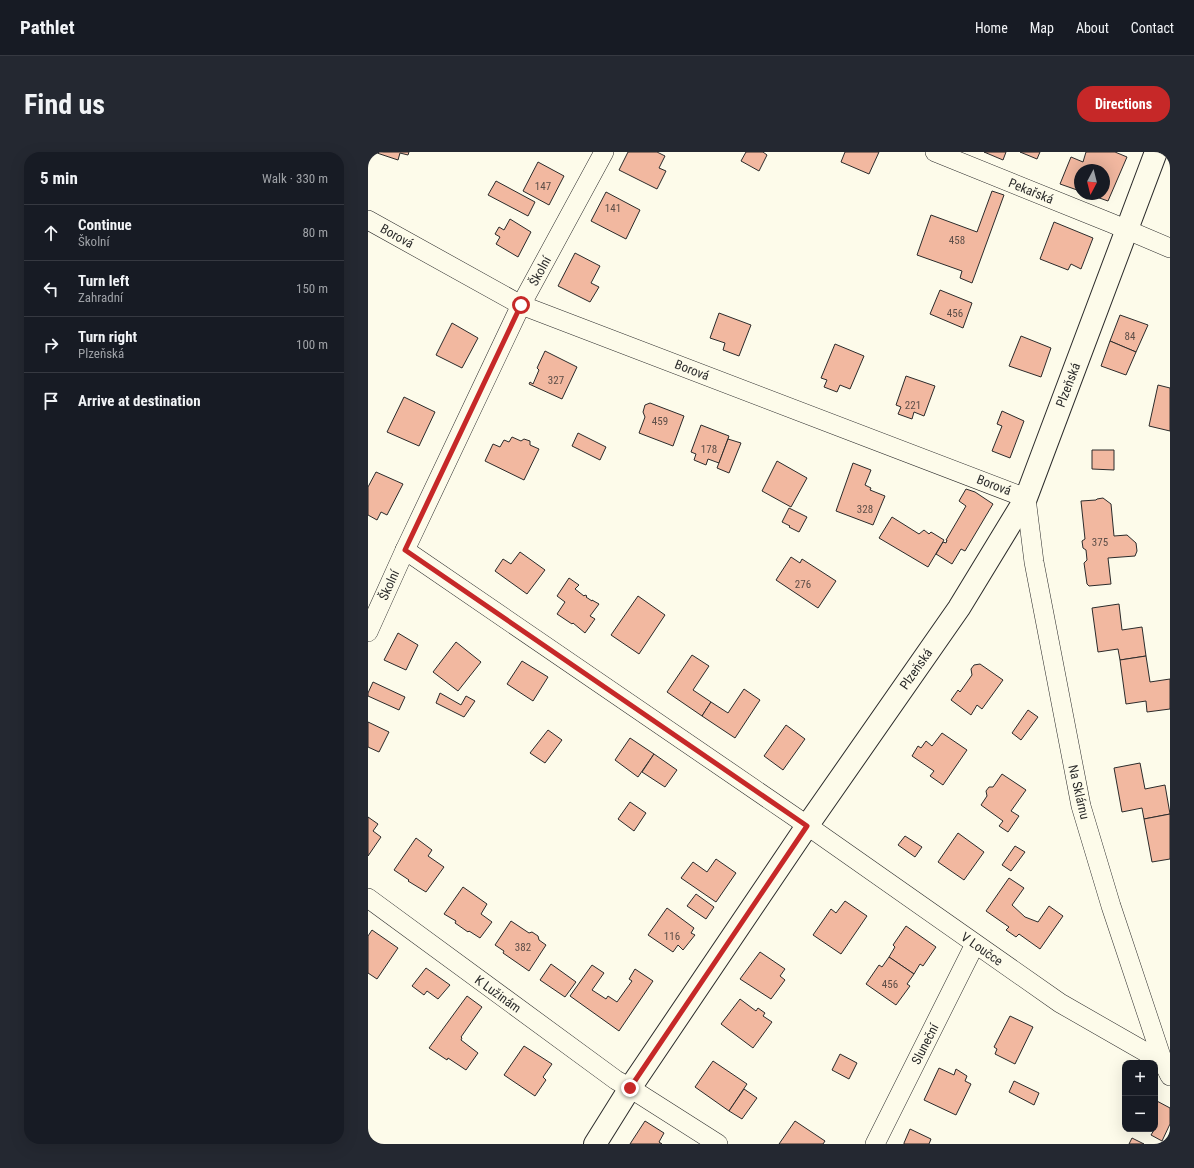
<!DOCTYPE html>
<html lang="en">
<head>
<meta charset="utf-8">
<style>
	body { margin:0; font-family:"Roboto Condensed",sans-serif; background:#242831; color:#f1f3f6 }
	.controls { position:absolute; right:12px; bottom:12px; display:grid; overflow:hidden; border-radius:8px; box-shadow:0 4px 16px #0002 }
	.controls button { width:36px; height:36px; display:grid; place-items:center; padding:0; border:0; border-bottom:1px solid #363941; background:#171b24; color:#f1f3f6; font:20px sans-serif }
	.compass { position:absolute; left:706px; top:12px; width:36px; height:36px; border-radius:50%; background:#171b24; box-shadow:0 4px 16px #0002; rotate:187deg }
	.stop { position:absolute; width:12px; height:12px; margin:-9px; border:3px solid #c62828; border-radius:50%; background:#fff }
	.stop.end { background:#c62828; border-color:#fff; box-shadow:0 1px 4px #0008 }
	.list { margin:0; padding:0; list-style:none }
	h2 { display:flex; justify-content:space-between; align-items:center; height:52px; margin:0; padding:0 16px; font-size:17px }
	h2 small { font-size:13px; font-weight:400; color:#9ea1a6 }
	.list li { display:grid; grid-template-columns:26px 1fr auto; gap:12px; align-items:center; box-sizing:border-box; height:56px; padding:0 16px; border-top:1px solid #363941 }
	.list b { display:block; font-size:15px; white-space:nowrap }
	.list p { margin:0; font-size:13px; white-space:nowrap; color:#9ea1a6 }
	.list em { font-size:13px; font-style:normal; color:#9ea1a6 }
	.icon { flex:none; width:22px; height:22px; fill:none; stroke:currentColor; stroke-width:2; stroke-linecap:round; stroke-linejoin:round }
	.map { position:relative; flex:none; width:802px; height:992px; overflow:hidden; border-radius:16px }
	header { display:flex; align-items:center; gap:24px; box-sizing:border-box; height:56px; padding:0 20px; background:#171b24; border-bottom:1px solid #363941 }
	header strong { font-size:19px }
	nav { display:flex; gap:22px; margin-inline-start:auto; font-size:14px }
	.intro { display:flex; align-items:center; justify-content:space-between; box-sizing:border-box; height:96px; padding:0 24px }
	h1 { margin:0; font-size:28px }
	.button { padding:10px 18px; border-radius:16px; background:#c62828; color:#fff; font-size:14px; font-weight:700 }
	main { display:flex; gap:24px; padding:0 24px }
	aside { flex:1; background:#171b24; border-radius:16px; box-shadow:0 4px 16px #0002 }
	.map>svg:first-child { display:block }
	.building { fill:#f2b8a0; stroke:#2b2b2b }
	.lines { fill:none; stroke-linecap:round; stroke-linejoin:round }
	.minor-casing { stroke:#2b2b2b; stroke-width:20 }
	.secondary-casing { stroke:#2b2b2b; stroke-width:24 }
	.minor { stroke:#fdfbea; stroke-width:19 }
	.secondary { stroke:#fdfbea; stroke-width:22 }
	.route { stroke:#c62828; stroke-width:5 }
	.labels { text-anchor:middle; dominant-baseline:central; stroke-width:3; stroke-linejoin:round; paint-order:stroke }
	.number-label { font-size:11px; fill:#5d4e48 }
	.street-label { font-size:13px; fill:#2b2b2b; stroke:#fdfbea }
</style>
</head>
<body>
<header>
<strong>Pathlet</strong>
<nav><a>Home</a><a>Map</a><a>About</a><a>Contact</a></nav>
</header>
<div class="intro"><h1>Find us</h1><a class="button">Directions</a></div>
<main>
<aside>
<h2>5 min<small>Walk · 330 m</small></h2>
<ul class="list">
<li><svg class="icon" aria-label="ahead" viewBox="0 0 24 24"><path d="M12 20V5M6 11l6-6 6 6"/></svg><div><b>Continue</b><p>Školní</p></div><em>80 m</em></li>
<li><svg class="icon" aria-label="left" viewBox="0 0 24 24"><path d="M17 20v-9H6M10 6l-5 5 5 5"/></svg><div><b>Turn left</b><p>Zahradní</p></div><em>150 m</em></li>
<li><svg class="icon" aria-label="right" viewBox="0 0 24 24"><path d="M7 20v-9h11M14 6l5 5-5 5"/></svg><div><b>Turn right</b><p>Plzeňská</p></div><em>100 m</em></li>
<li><svg class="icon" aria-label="arrive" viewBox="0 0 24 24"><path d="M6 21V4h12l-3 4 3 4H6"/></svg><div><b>Arrive at destination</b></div></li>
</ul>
</aside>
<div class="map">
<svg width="802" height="992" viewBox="0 0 802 992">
	<rect width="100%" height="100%" fill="#fdfbea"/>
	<!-- building -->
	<g class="building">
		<polygon points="6,0 41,0 40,3 32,1 30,8"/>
		<polygon points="260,0 289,0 297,4 291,16 298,19 289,37 251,18"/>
		<polygon points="378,0 395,0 399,3 391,19 373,9"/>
		<polygon points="477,0 511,0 501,22 473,10"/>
		<polygon points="616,0 638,0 635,8"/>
		<polygon points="652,0 672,0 669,7"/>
		<polygon points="718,0 747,0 759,5 740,49 720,42 736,42 736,18 712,18 712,39 692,32 703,5 715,10"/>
		<polygon points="170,10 196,24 181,53 155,39"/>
		<polygon points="128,29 167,50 160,64 120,43"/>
		<polygon points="624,39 636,43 604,131 592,126 594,119 549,103 563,63 609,80"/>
		<polygon points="238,40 272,58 258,87 223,69"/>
		<polygon points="142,67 163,80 150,105 128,92 132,85 127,82 131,75 136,78"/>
		<polygon points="686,70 725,86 713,117 703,112 700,118 672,107"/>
		<polygon points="207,101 232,114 223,131 231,135 222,150 190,134"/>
		<polygon points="572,138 604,151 595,176 562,162"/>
		<polygon points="351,161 383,173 371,204 355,198 357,191 342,186"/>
		<polygon points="752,163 780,173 768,200 742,189"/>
		<polygon points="84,171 110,186 94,216 68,203"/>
		<polygon points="653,184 683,196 673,225 641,214"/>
		<polygon points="742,189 768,200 758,223 733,214"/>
		<polygon points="467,192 496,204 482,237 472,233 469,240 456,235 459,228 453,226"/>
		<polygon points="177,199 209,215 194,247 161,232 162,230 165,232 171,218 169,216"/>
		<polygon points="538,224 567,234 556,264 546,260 544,267 530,262 533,255 528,253"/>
		<polygon points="790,233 802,236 802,279 781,274"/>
		<polygon points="36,245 67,260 51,294 19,280"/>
		<polygon points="282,251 316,264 305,294 271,281 277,265 275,260 277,253"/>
		<polygon points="634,259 656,269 642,306 624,299 634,274 629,272"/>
		<polygon points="333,273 361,284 351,311 340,307 338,313 326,308 328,302 323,300"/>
		<polygon points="210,281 238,295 232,308 204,294"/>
		<polygon points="144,285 153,289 156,287 162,289 162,293 171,297 156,328 117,309 125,292 132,295 136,288 141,290"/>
		<polygon points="360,287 373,291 361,321 349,316"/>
		<polygon points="724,298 746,298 746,318 724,317"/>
		<polygon points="409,309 439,326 423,355 394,339"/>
		<polygon points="485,311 503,318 497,333 503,336 502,338 517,344 505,373 468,359"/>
		<polygon points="8,320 35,332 19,363 13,360 9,368 0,363 0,335"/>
		<polygon points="598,337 607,340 625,352 597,399 593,397 584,412 568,402 575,390 578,391 579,388 578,388 598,354 591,349"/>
		<polygon points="735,346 743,352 746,384 759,383 768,391 769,399 767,404 740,406 743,432 721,434 719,432 716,411 719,408 718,398 715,396 714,389 717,387 713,349 728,348 729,347"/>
		<polygon points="421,356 439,365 431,380 421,375 422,374 414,370"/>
		<polygon points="524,365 551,382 556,378 561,382 563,380 576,388 560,415 511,386"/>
		<polygon points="152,400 177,418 159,442 127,419 135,407 143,412"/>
		<polygon points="423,405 432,411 434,407 468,429 450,456 408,428"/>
		<polygon points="201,426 211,433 207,437 216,444 217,443 219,444 218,445 224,449 224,448 231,452 222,464 227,467 217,481 205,471 204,472 189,462 197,450 189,444"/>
		<polygon points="270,444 297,463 271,502 243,483"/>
		<polygon points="751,452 754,478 774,475 778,504 752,508 750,497 730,500 724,456"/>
		<polygon points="30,481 50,493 38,518 16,508"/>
		<polygon points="88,490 113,510 90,539 65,520"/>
		<polygon points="324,503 341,514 325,538 343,550 334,564 299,540"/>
		<polygon points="778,504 782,530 802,527 802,557 779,560 778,549 758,552 752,508"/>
		<polygon points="154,509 180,525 165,549 139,532"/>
		<polygon points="612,512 635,528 614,557 609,553 603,563 583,548 590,538 592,540 604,523 603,517 606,513"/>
		<polygon points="5,530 37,545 31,558 0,544 0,541"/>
		<polygon points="376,537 392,548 367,586 334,564 343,550 360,561"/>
		<polygon points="72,541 93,553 98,544 107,549 96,565 68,551"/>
		<polygon points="660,558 670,565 653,588 644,581"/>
		<polygon points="0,570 21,580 11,600 0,595"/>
		<polygon points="418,573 437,587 415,618 396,604"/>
		<polygon points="180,578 194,588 177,611 162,601"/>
		<polygon points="574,581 599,598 575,633 562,624 566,619 544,604 550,594 553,596 558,589 564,594"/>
		<polygon points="262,586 286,602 270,625 247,608"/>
		<polygon points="286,602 309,618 297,635 274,620"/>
		<polygon points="772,611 777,637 797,633 802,662 776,667 774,656 754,660 746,616"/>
		<polygon points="634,622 658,638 643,659 651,664 640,680 631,674 635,669 613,653 619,644 618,639 621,635 625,635"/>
		<polygon points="262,650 278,661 266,679 250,667"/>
		<polygon points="802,662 802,707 784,710 776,667"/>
		<polygon points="0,665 10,672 5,679 13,685 0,704"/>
		<polygon points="590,681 616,700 596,728 570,710"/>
		<polygon points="537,684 554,695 547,705 530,693"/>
		<polygon points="48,686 64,698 60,704 76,715 58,740 40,729 41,728 26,718"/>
		<polygon points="647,694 657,700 643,719 634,713"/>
		<polygon points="348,707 368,721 348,750 313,726 325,710 339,720"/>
		<polygon points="641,726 656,736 644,753 657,765 670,770 681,754 695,764 672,797 651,782 648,785 638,778 641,775 618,759"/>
		<polygon points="95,735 119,752 113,762 124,770 112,786 101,779 100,780 87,771 88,769 76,762"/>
		<polygon points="328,742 346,755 338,767 319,754"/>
		<polygon points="477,749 499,764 473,802 445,783 463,757 468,761"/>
		<polygon points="299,756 326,776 323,781 327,783 315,798 310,793 305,800 280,783"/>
		<polygon points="143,769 161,781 164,780 170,784 171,788 178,793 161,819 135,801 136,799 127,793"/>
		<polygon points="538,774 568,795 555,814 552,812 546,822 521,805 527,795 525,793"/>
		<polygon points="4,778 30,796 9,827 0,821 0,784"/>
		<polygon points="392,800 417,817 412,824 417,828 403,847 372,827"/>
		<polygon points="521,805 546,822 539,832 542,834 528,853 498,832 511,813 514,815"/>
		<polygon points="183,812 208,830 197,845 172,828"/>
		<polygon points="224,813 236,821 224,838 238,847 240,844 249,850 264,829 261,827 267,817 285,829 251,879 202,844"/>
		<polygon points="58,816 82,833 70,847 59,839 56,843 44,834"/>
		<polygon points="99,844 114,855 93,885 94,886 93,888 110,901 98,918 80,906 79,908 61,896"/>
		<polygon points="372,847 388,859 390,856 397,861 395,864 404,870 385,896 353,872"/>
		<polygon points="642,864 665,875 647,912 627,902 629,897 626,895"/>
		<polygon points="156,894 184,912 175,925 178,928 167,944 136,923"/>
		<polygon points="472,902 489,911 481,927 464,918"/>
		<polygon points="345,909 379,932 361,959 327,935"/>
		<polygon points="571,916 586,923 588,917 599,924 597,929 603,932 588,963 556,948"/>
		<polygon points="646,929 671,941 666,953 641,940"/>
		<polygon points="376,937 389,946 374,967 361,959"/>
		<polygon points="787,948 802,956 802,972 794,989 783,983 786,978 784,977 787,977"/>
		<polygon points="277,969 296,981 291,990 294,992 262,992"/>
		<polygon points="427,969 457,989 455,992 411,992"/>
		<polygon points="542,977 563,987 561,992 536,992 536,991"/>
		<polygon points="764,986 776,992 761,992"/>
	</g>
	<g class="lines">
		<defs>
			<g id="minor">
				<polyline points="567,0 743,71 802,96"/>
				<polyline points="0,68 153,153 658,346 666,410 713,654 743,754 795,910 802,924"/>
				<polyline points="37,398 427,665 692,851 795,910"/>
				<polyline points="0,480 37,398 153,153 236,0"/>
				<polyline points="0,746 248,928 262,936 350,992"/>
				<polyline points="507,992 607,792"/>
			</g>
			<polyline id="secondary" points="227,992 262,936 439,674 591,456 658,346 788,0"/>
		</defs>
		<!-- minor casing -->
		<use href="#minor" class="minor-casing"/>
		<!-- secondary casing -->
		<use href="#secondary" class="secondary-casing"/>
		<!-- minor -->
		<use href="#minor" class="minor"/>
		<!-- secondary -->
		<use href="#secondary" class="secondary"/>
	</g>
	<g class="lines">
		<!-- route -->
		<polyline class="route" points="153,153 37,398 439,674 262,936"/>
	</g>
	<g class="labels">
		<!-- number labels -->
		<g class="number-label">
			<text x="175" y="34">147</text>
			<text x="245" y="56">141</text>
			<text x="589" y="88">458</text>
			<text x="587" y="161">456</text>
			<text x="762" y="184">84</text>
			<text x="188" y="228">327</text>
			<text x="545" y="253">221</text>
			<text x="292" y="269">459</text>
			<text x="341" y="297">178</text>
			<text x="497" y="357">328</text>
			<text x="732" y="390">375</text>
			<text x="435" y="432">276</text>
			<text x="304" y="784">116</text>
			<text x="155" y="795">382</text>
			<text x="522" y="832">456</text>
		</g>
		<!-- street labels -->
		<g class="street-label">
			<text transform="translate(663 39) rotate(22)">Pekařská</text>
			<text transform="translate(29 84) rotate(29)">Borová</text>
			<text transform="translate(172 119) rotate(-62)">Školní</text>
			<text transform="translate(324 218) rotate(21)">Borová</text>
			<text transform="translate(700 233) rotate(-69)">Plzeňská</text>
			<text transform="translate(626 333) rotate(21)">Borová</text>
			<text transform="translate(21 433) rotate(-66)">Školní</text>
			<text transform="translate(548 517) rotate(-55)">Plzeňská</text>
			<text transform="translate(711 640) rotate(77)">Na Sklárnu</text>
			<text transform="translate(614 797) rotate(35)">V Loučce</text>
			<text transform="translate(130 842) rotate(36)">K Lužinám</text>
			<text transform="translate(557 892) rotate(-63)">Sluneční</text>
		</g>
	</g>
</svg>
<div class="controls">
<button>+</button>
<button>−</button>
</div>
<svg class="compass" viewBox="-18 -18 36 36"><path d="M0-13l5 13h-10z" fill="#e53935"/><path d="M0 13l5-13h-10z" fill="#9ea1a6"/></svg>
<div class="stop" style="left:153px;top:153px"></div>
<div class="stop end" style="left:262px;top:936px"></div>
</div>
</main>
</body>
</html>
